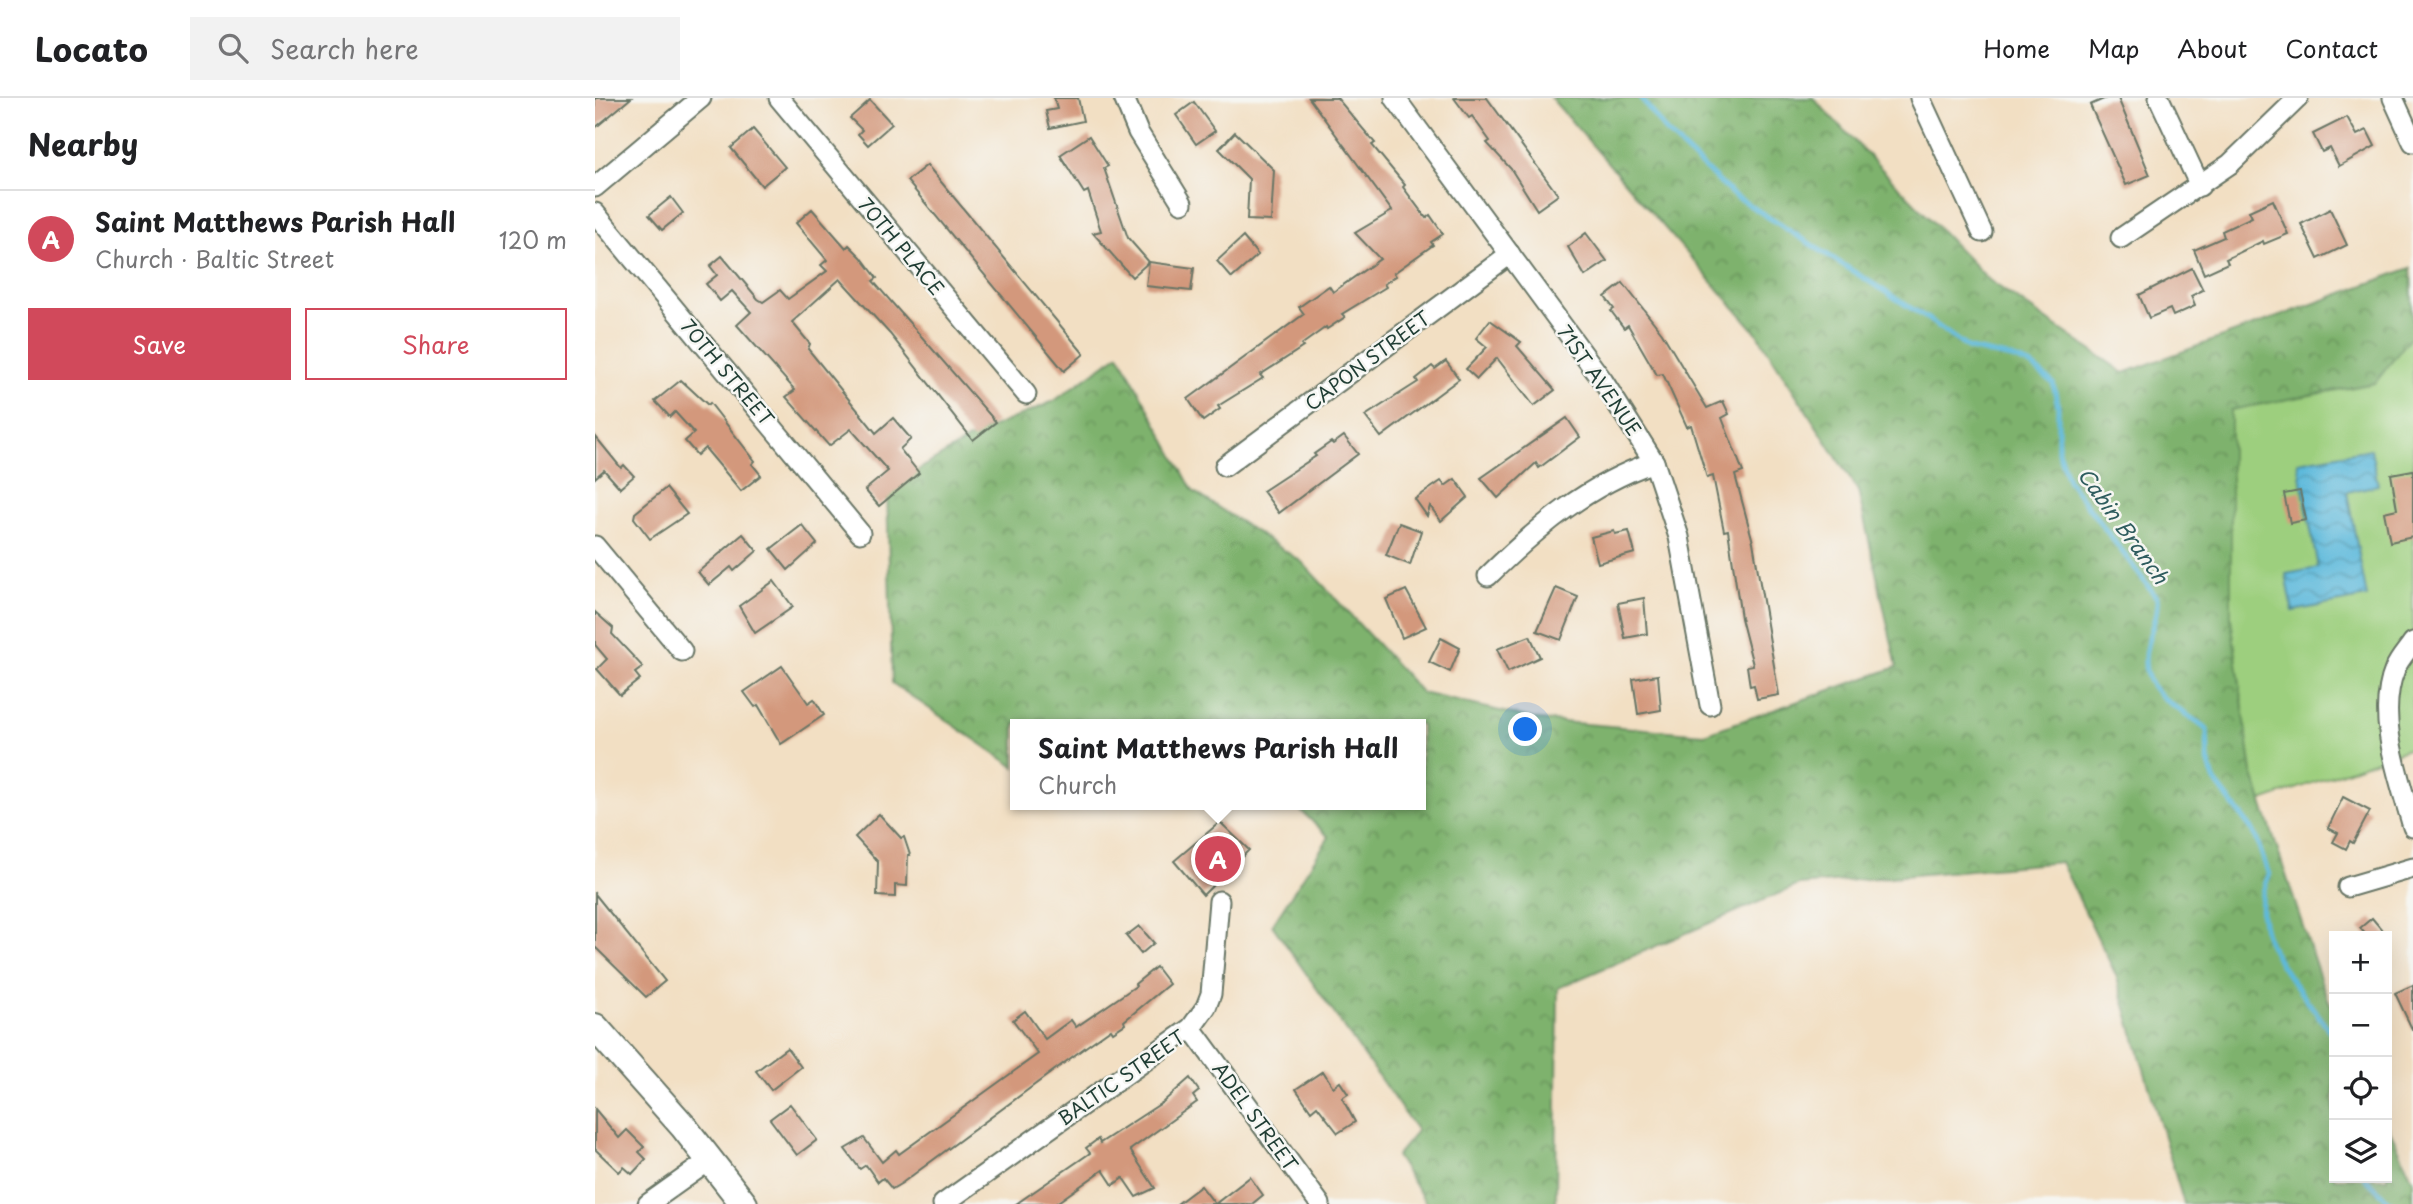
<!DOCTYPE html>
<html lang="en">
<head>
<meta charset="utf-8">
<style>
	body { margin:0; font-family:"Playpen Sans",sans-serif; background:#f2f2f2; color:#202124 }
	.controls { position:absolute; right:21px; bottom:21px; display:grid; overflow:hidden; border-radius:0px; box-shadow:0 7px 28px #0002 }
	.controls button { width:63px; height:63px; display:grid; place-items:center; padding:0; border:0; border-bottom:2px solid #e0e0e0; background:#fff; color:#202124; font:35px sans-serif }
	.you { position:absolute; left:931px; top:632px; width:24px; height:24px; margin:-18px; border:5px solid #fff; border-radius:50%; background:#1a73e8; box-shadow:0 0 0 10px #1a73e833 }
	.badge { display:grid; place-items:center; width:46px; height:46px; border-radius:50%; background:#d1495b; color:#fff; font-size:23px; font-weight:700 }
	.pin { position:absolute; translate:-50% -50%; border:4px solid #fff; box-shadow:0 2px 7px #0006 }
	.popup { position:absolute; left:415px; top:621px; width:416px; height:91px; box-sizing:border-box; display:grid; place-content:center; border-radius:0px; background:#fff; filter:drop-shadow(0 2px 5px #0005); font-size:23px; white-space:nowrap; color:#757577 }
	.popup b { font-size:26px; color:#202124 }
	.popup::after { content:''; position:absolute; left:50%; top:100%; margin-left:-14px; border:14px solid transparent; border-top-color:#fff }
	.list { margin:0; padding:0; list-style:none }
	h2 { display:flex; justify-content:space-between; align-items:center; height:91px; margin:0; padding:0 28px; font-size:30px }
	h2 small { font-size:23px; font-weight:400; color:#757577 }
	.list li { display:grid; grid-template-columns:46px 1fr auto; gap:21px; align-items:center; box-sizing:border-box; height:98px; padding:0 28px; border-top:2px solid #e0e0e0 }
	.list b { display:block; font-size:26px; white-space:nowrap }
	.list p { margin:0; font-size:23px; white-space:nowrap; color:#757577 }
	.list em { font-size:23px; font-style:normal; color:#757577 }
	.actions { display:flex; gap:14px; padding:21px 28px }
	.actions a { flex:1; padding:16px 0; border:2px solid #d1495b; border-radius:0px; text-align:center; font-size:24px; color:#d1495b }
	.actions .main { background:#d1495b; color:#fff }
	.icon { flex:none; width:38px; height:38px; fill:none; stroke:currentColor; stroke-width:2; stroke-linecap:round; stroke-linejoin:round }
	.map { position:relative; flex:none; width:1818px; height:1106px; overflow:hidden }
	header { display:flex; align-items:center; gap:42px; box-sizing:border-box; height:98px; padding:0 35px; background:#fff; border-bottom:2px solid #e0e0e0 }
	header strong { font-size:33px }
	nav { display:flex; gap:38px; margin-inline-start:auto; font-size:24px }
	.search { width:490px; height:63px; background:#f2f2f2; display:flex; align-items:center; gap:18px; box-sizing:border-box; padding:0 24px; border-radius:0px; color:#757577; font-size:26px }
	main { display:flex }
	aside { flex:1; background:#fff }
	.map>svg:first-child { display:block }
	.forest { fill:url(#forest-crowns); stroke:#4e7850; stroke-width:2 }
	.park { fill:#9dcf7e; stroke:#5e8659; stroke-width:2 }
	.water { fill:url(#water-waves); stroke:#3e7b88; stroke-width:2 }
	.lines { fill:none; stroke-linecap:round; stroke-linejoin:round }
	.stream { stroke:#5db9db; stroke-width:5 }
	.building { fill:#d3987c }
	.street-casing { stroke:#697666; stroke-width:23 }
	.secondary-casing { stroke:#697666; stroke-width:30 }
	.street { stroke:#fff; stroke-width:19 }
	.secondary { stroke:#fff; stroke-width:26 }
	.labels { text-anchor:middle; dominant-baseline:central; stroke-width:5; stroke-linejoin:round; paint-order:stroke }
	.street-label { font-size:19px; fill:#1f3d34; stroke:#f6f6f2 }
	.water-label { font-size:21px; font-style:italic; fill:#2e5c5e; stroke:#f6f6f2 }
</style>
</head>
<body>
<header>
<strong>Locato</strong>
<div class="search"><svg class="icon" aria-label="search" viewBox="0 0 24 24"><circle cx="10" cy="10" r="6"/><path d="M15 15l6 6"/></svg>Search here</div>
<nav><a>Home</a><a>Map</a><a>About</a><a>Contact</a></nav>
</header>
<main>
<aside>
<h2>Nearby<small></small></h2>
<ul class="list">
<li><span class="badge">A</span><div><b>Saint Matthews Parish Hall</b><p>Church · Baltic Street</p></div><em>120 m</em></li>
</ul>
<div class="actions"><a class="main">Save</a><a>Share</a></div>
</aside>
<div class="map">
<svg width="1818" height="1106" viewBox="0 0 1818 1106">
	<defs>
		<pattern id="forest-crowns" width="20" height="18" patternUnits="userSpaceOnUse" patternTransform="scale(1.75)"><rect width="20" height="18" fill="#7eb26d"/><path d="M2 6a3 3 0 1 1 6 0M12 15a3 3 0 1 1 6 0" fill="none" stroke="#67925a"/></pattern>
		<pattern id="water-waves" width="16" height="10" patternUnits="userSpaceOnUse" patternTransform="scale(1.75)"><rect width="16" height="10" fill="#5db9db"/><path d="M0 5q4-4 8 0t8 0" fill="none" stroke="#4c98b2"/></pattern>
	</defs>
	<rect width="100%" height="100%" fill="#f6f6f2"/>
	<filter id="ink" filterUnits="userSpaceOnUse"><feTurbulence type="fractalNoise" baseFrequency=".0143" numOctaves="2"/><feDisplacementMap in="SourceGraphic" scale="14" xChannelSelector="R" yChannelSelector="G"/><feConvolveMatrix kernelMatrix="1 2 1 2 8 2 1 2 1" color-interpolation-filters="sRGB"/></filter>
	<filter id="wash" filterUnits="userSpaceOnUse"><feTurbulence type="fractalNoise" baseFrequency=".00686" numOctaves="4" result="noise"/><feDisplacementMap in="SourceGraphic" scale="28" xChannelSelector="R" yChannelSelector="G"/><feGaussianBlur stdDeviation="1.57" result="paint"/><feColorMatrix in="noise" values="0 0 0 0 0 0 0 0 0 0 0 0 0 0 0 0 0 1.4 0 .05"/><feComposite in="paint" operator="in"/></filter>
	<g filter="url(#wash)">
		<rect width="100%" height="100%" fill="#f2dfc3"/>
		<!-- forest -->
		<polygon class="forest" points="956,0 1218,0 1394,182 1529,275 1816,170 1818,236 1780,285 1636,312 1636,520 1657,674 1729,892 1739,914 1739,1080 1792,1080 1792,1026 1818,1082 1818,1106 1589,1106 1521,877 1466,764 1204,787 963,890 961,1106 832,1106 801,1058 822,1033 677,827 734,739 700,707 826,707 826,626 420,626 420,669 297,585 292,391 384,335 459,303 524,256 598,393 707,464 827,595 944,622 1109,636 1302,569 1263,393 1161,234"/>
		<!-- park -->
		<polygon class="park" points="1818,236 1818,649 1667,703 1657,674 1636,520 1636,312 1780,285"/>
		<!-- water -->
		<polygon class="water" points="1776,351 1783,387 1752,394 1772,499 1698,513 1691,476 1723,470 1703,364"/>
		<g class="lines">
			<!-- stream -->
			<g class="stream">
				<path d="M 1046,0 L 1071,34 L 1137,96 L 1333,221 L 1374,251 L 1417,260 L 1437,268 L 1458,285 L 1463,308 L 1463,353 L 1473,382 L 1562,500 C 1563,517 1556,530 1552,547 C 1540,596 1582,606 1612,632 L 1613,662 L 1619,682 L 1659,734 L 1674,777 C 1644,842 1710,890 1739,941"/>
				<polyline points="1770,1080 1797,1106"/>
			</g>
		</g>
		<g id="blocks">
			<!-- building -->
			<g class="building">
				<polygon points="0,0 36,0 0,30"/>
				<polygon points="459,0 483,0 488,23 455,30 451,13 462,11"/>
				<polygon points="714,0 742,0 780,45 777,47 810,87 808,89 831,120 835,117 848,136 836,144 838,147 799,175 801,178 789,186 791,189 747,216 750,219 732,231 731,229 706,247 708,249 665,277 668,280 623,308 625,311 608,323 593,301 709,216 704,209 734,188 738,194 785,161 760,135 797,113"/>
				<polygon points="859,0 892,0 963,97 942,112 916,71 892,45 895,43 877,18 874,20"/>
				<polygon points="1511,0 1523,0 1555,77 1531,87 1495,7"/>
				<polygon points="275,2 297,26 273,47 263,36 267,32 255,20"/>
				<polygon points="599,4 620,33 601,46 581,17"/>
				<polygon points="1752,19 1762,37 1772,32 1780,48 1744,68 1735,50 1727,54 1718,36"/>
				<polygon points="158,31 190,69 167,88 136,50"/>
				<polygon points="640,34 679,72 676,123 652,122 654,81 624,51"/>
				<polygon points="494,38 513,68 509,70 533,140 554,164 537,179 498,135 506,133 493,93 489,95 465,57"/>
				<polygon points="332,67 489,256 469,273 312,83"/>
				<polygon points="76,99 88,115 67,132 54,117"/>
				<polygon points="1678,102 1693,136 1669,146 1668,143 1631,161 1633,165 1609,176 1599,152 1629,139 1627,133 1657,119 1654,113"/>
				<polygon points="217,111 251,150 254,147 266,159 282,180 278,183 401,324 378,342 295,236 245,181 197,224 215,246 213,251 281,335 298,320 316,341 305,351 324,375 284,408 270,392 293,373 256,331 234,348 191,299 200,292 142,227 156,214 137,193 125,203 111,186 122,177 115,168 127,158 163,201 168,204 185,192 193,201 232,173 226,167 232,162 201,125"/>
				<polygon points="1735,111 1752,147 1723,161 1706,126"/>
				<polygon points="991,135 1012,163 990,178 973,149"/>
				<polygon points="648,139 663,157 637,180 622,163"/>
				<polygon points="554,164 599,170 596,193 551,188"/>
				<polygon points="1597,170 1608,192 1596,198 1600,208 1578,218 1575,211 1554,220 1544,197"/>
				<polygon points="1028,185 1067,235 1112,310 1128,303 1134,316 1127,320 1148,374 1140,377 1158,444 1184,597 1162,601 1159,587 1155,588 1152,568 1158,567 1146,520 1133,432 1129,433 1118,378 1112,380 1096,327 1092,329 1068,276 1062,277 1033,227 1029,230 1016,213 1019,211 1010,199"/>
				<polygon points="895,222 926,244 922,248 960,292 939,308 902,260 882,281 871,271 892,249 881,240"/>
				<polygon points="851,263 864,281 786,339 770,318 823,284 821,281 837,268 840,271"/>
				<polygon points="86,282 113,307 115,305 160,363 157,366 166,377 146,393 110,350 102,357 90,343 99,335 80,314 75,319 60,303"/>
				<polygon points="972,320 985,339 944,370 941,365 903,400 886,380"/>
				<polygon points="0,338 26,370 29,367 39,378 25,390 9,372 0,380"/>
				<polygon points="749,338 763,356 684,415 668,393 721,358 719,356 736,344 738,346"/>
				<polygon points="1818,372 1818,439 1795,444 1789,414 1802,411 1796,376"/>
				<polygon points="860,381 873,399 846,423 835,408 832,418 820,401 846,383 850,388"/>
				<polygon points="71,390 92,416 55,441 39,420 40,415"/>
				<polygon points="1705,393 1711,422 1695,425 1689,396"/>
				<polygon points="804,425 826,433 815,467 791,457"/>
				<polygon points="207,427 222,446 193,472 176,451"/>
				<polygon points="1019,433 1020,436 1034,433 1040,455 1003,465 996,439"/>
				<polygon points="148,436 162,453 139,473 136,469 114,487 103,474"/>
				<polygon points="179,483 198,509 160,535 144,508"/>
				<polygon points="961,490 983,499 966,542 942,533"/>
				<polygon points="811,492 831,529 807,540 791,501"/>
				<polygon points="1049,500 1052,536 1030,540 1023,505"/>
				<polygon points="0,514 18,530 17,536 48,569 40,575 45,581 25,597 2,571 12,561 0,547"/>
				<polygon points="935,538 945,559 913,574 902,551"/>
				<polygon points="846,540 865,550 855,574 834,564"/>
				<polygon points="187,568 213,605 219,601 229,617 186,646 163,607 160,609 149,594"/>
				<polygon points="1063,577 1066,612 1043,616 1038,581"/>
				<polygon points="1748,699 1775,713 1758,745 1755,743 1751,751 1738,744 1743,735 1733,730"/>
				<polygon points="284,716 306,740 309,739 315,757 313,757 312,788 300,787 300,799 282,798 283,764 260,739"/>
				<polygon points="625,724 654,752 608,797 579,763"/>
				<polygon points="0,796 70,883 51,899 0,849"/>
				<polygon points="1777,820 1792,838 1772,838 1765,830"/>
				<polygon points="544,828 559,845 546,856 531,838"/>
				<polygon points="561,869 574,886 529,923 530,926 518,934 516,931 492,948 307,1085 297,1091 288,1080 283,1084 271,1067 265,1071 250,1051 269,1040 287,1064 301,1052 304,1056 443,956 418,922 430,913 450,941 476,922 481,929 541,888 540,886"/>
				<polygon points="1818,887 1818,933 1800,895"/>
				<polygon points="192,950 206,969 176,992 161,973"/>
				<polygon points="728,973 738,989 745,984 753,996 747,1000 760,1024 743,1035 722,1008 716,1013 701,991"/>
				<polygon points="595,980 604,993 598,998 602,1004 535,1052 560,1090 541,1099 528,1080 518,1087 508,1072 460,1106 421,1106 495,1055 491,1050 503,1041 505,1045 568,1004"/>
				<polygon points="195,1006 222,1042 202,1057 175,1021"/>
				<polygon points="0,1011 24,1040 32,1032 49,1049 44,1054 51,1061 37,1076 29,1069 24,1074 0,1051"/>
				<polygon points="655,1079 668,1097 657,1106 582,1106 606,1088 620,1106"/>
			</g>
		</g>
	</g>
	<g filter="url(#ink)">
		<use href="#blocks" fill-opacity="0" stroke="#697666" stroke-width="2"/>
		<g class="lines">
			<defs>
				<g id="street">
					<polyline points="184,0 431,296"/>
					<polyline points="529,0 543,34 587,105"/>
					<polyline points="800,0 1008,283 1059,364 1084,439 1115,607"/>
					<polyline points="1325,0 1387,134"/>
					<polyline points="1564,0 1605,88"/>
					<polyline points="1798,0 1818,44"/>
					<polyline points="0,89 106,0"/>
					<polyline points="0,115 265,435"/>
					<polyline points="1526,140 1635,66 1703,0"/>
					<polyline points="630,368 915,156"/>
					<polyline points="0,448 87,553"/>
					<path d="M 893,478 C 943,429 992,387 1059,364"/>
					<path d="M 1818,544 C 1812,553 1804,561 1800,571 C 1780,619 1805,682 1818,729"/>
					<polyline points="1753,789 1818,770"/>
					<polyline points="596,930 725,1106"/>
					<polyline points="53,1106 115,1062"/>
					<polyline points="348,1106 596,930 611,909 616,896 624,803"/>
				</g>
				<polyline id="secondary" points="0,929 88,1028 149,1106"/>
			</defs>
			<!-- street casing -->
			<use href="#street" class="street-casing"/>
			<!-- secondary casing -->
			<use href="#secondary" class="secondary-casing"/>
			<!-- street -->
			<use href="#street" class="street"/>
			<!-- secondary -->
			<use href="#secondary" class="secondary"/>
		</g>
	</g>
	<g class="labels">
		<!-- street labels -->
		<g class="street-label">
			<text transform="translate(307 148) rotate(50)">70TH PLACE</text>
			<text transform="translate(772 262) rotate(-37)">CAPON STREET</text>
			<text transform="translate(133 274) rotate(50)">70TH STREET</text>
			<text transform="translate(1005 282) rotate(55)">71ST AVENUE</text>
			<text transform="translate(526 979) rotate(-35)">BALTIC STREET</text>
			<text transform="translate(661 1018) rotate(54)">ADEL STREET</text>
		</g>
		<!-- water labels -->
		<g class="water-label">
			<text transform="translate(1529 427) rotate(54)">Cabin Branch</text>
		</g>
	</g>
</svg>
<div class="controls">
<button>+</button>
<button>−</button>
<button><svg class="icon" aria-label="locate" viewBox="0 0 24 24"><circle cx="12" cy="12" r="6"/><path d="M12 2v4M12 18v4M2 12h4M18 12h4"/></svg></button>
<button><svg class="icon" aria-label="layers" viewBox="0 0 24 24"><path d="M12 4l9 5-9 5-9-5zM3 14l9 5 9-5"/></svg></button>
</div>
<div class="you"></div>
<div class="pin badge" style="left:623px;top:761px">A</div>
<div class="popup"><b>Saint Matthews Parish Hall</b>Church</div>
</div>
</main>
</body>
</html>
